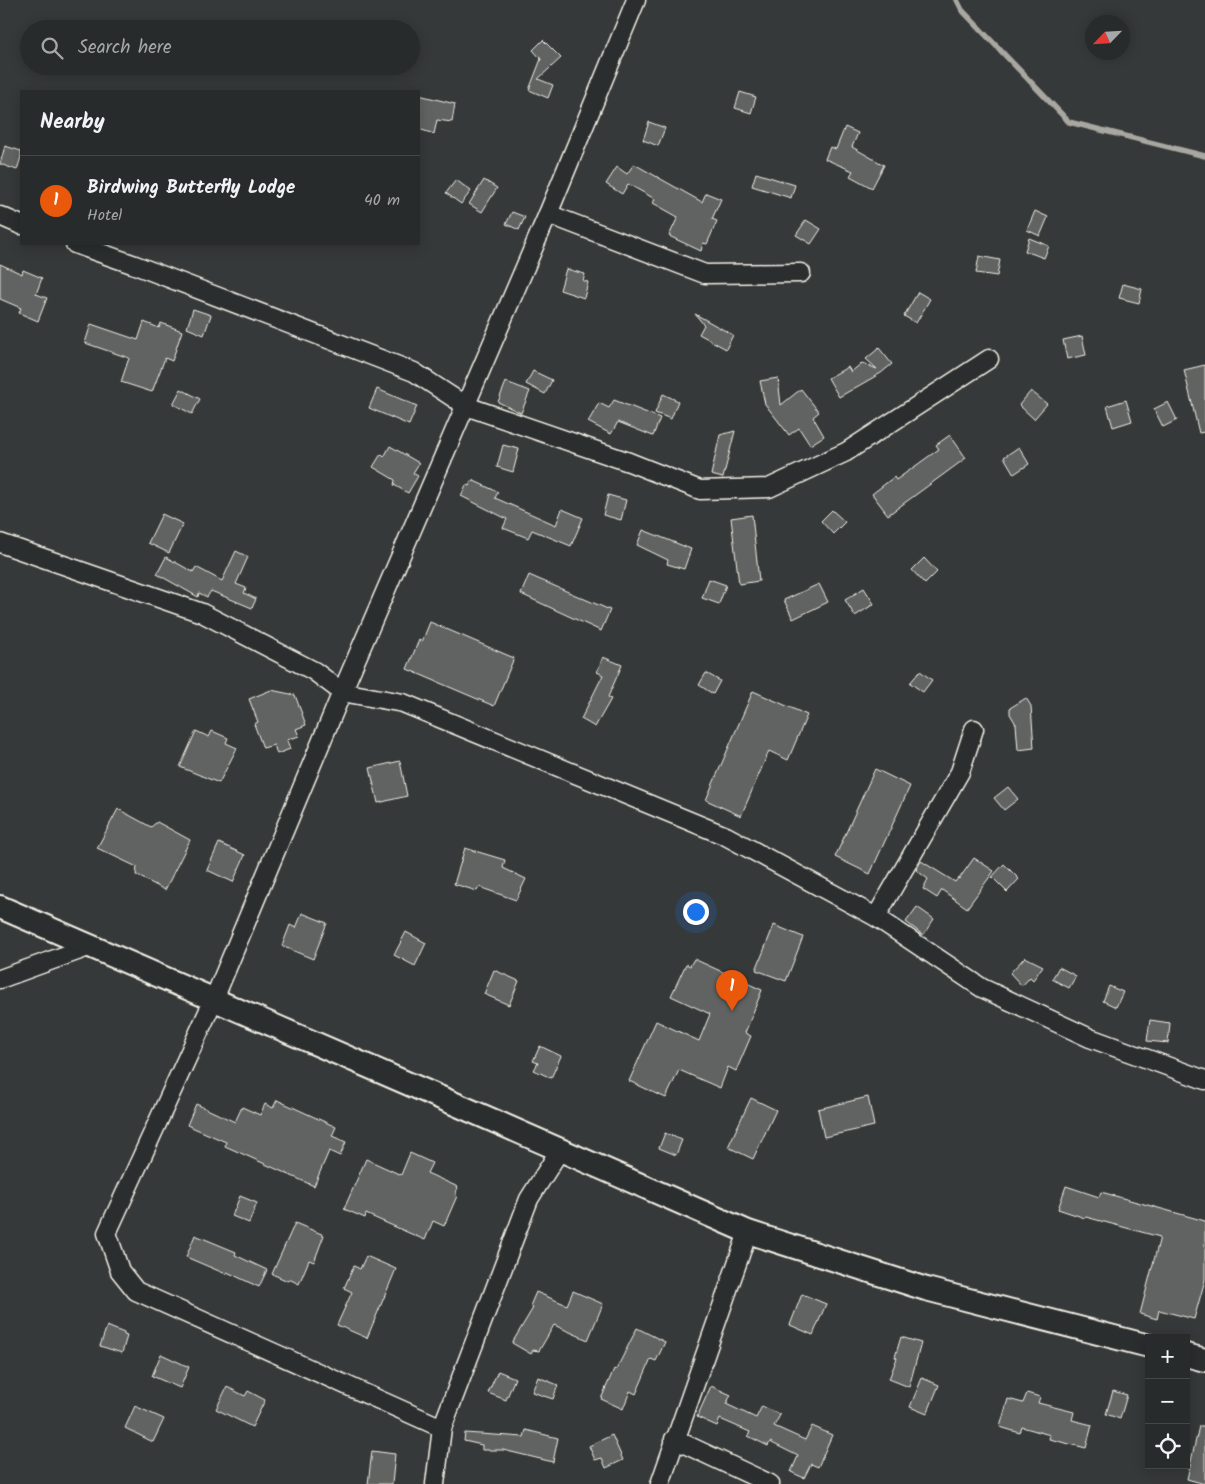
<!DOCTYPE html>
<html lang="en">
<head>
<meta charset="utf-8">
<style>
	body { margin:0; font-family:Kalam,sans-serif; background:#343737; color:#f1f3f6 }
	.controls { position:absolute; right:15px; bottom:15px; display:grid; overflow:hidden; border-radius:0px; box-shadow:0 2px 12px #0003 }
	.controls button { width:45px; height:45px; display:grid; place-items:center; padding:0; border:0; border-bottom:1px solid #444747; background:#282b2b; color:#f1f3f6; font:25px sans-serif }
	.compass { position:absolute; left:1085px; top:15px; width:45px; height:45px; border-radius:50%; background:#282b2b; box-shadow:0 2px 12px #0003; rotate:245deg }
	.you { position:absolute; left:695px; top:911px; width:18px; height:18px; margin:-12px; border:4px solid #fff; border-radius:50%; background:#1a73e8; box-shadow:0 0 0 8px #1a73e833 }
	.badge { display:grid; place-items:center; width:32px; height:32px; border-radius:50%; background:#ea580c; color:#fff; font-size:16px; font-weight:700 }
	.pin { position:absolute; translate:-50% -41px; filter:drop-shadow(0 1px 2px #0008) }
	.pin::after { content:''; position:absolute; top:26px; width:18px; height:15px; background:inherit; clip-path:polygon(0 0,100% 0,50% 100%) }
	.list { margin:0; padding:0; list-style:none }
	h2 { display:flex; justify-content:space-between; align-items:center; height:65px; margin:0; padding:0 20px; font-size:21px }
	h2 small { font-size:16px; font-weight:400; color:#a5a7a9 }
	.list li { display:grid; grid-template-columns:32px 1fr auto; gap:15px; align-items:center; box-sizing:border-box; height:90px; padding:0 20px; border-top:1px solid #444747 }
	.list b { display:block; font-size:19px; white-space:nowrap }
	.list p { margin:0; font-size:16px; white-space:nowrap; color:#a5a7a9 }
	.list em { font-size:16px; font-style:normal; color:#a5a7a9 }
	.icon { flex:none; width:28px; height:28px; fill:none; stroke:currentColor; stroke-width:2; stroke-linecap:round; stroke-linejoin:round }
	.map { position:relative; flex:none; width:1205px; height:1484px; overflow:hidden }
	.search { position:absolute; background:#282b2b; box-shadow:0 2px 12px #0003; left:20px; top:20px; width:400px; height:55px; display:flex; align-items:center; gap:12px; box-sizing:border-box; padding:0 18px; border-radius:28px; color:#a5a7a9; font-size:19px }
	.panel { position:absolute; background:#282b2b; box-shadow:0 2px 12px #0003; left:20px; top:90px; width:400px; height:155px; border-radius:0px }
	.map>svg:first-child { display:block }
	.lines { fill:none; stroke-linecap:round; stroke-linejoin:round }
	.stream { stroke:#a8a7a1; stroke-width:5.5 }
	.building { fill:#616362; stroke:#f4f1e8 }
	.minor-casing { stroke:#f4f1e8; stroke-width:21 }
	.major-casing { stroke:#f4f1e8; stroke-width:26 }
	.minor { stroke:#2a2d2e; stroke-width:18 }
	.major { stroke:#2a2d2e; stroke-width:22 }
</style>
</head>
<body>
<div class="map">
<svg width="1205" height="1484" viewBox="0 0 1205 1484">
	<rect width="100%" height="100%" fill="#363939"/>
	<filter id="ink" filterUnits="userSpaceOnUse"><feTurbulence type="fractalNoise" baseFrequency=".02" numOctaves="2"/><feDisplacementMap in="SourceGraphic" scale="10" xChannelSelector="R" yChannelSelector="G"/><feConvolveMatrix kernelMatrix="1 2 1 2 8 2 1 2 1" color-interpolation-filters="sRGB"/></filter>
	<g filter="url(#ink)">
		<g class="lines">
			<!-- stream -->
			<polyline class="stream" points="957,0 962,10 1069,122 1205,156"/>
		</g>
		<!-- building -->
		<g class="building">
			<polygon points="543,40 561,58 538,79 553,85 548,98 529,90 541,59 533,50"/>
			<polygon points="740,92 756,97 751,113 735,108"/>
			<polygon points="419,95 455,104 452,122 437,120 434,134 419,129"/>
			<polygon points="649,122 665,128 658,146 643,140"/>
			<polygon points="845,127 858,133 852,147 884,165 872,188 850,176 853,171 825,159 830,147 836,149"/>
			<polygon points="5,146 21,151 21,157 17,170 0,164"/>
			<polygon points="634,164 702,202 706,193 721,199 712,219 717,221 707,244 703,243 701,251 669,236 678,217 653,203 655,199 628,184 622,194 606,184 617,167 627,174"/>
			<polygon points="756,173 795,185 791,198 752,186"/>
			<polygon points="456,180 471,191 461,204 446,193"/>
			<polygon points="484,180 497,188 482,212 469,204"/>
			<polygon points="1035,211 1048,217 1040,236 1027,230"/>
			<polygon points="512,212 525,217 519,230 506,224"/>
			<polygon points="806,220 821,229 811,244 796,235"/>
			<polygon points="1029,238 1049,246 1044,258 1025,251"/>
			<polygon points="979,256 1000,260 997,276 976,273"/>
			<polygon points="0,264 22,274 23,270 42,278 36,294 47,298 38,321 19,313 21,308 0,299"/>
			<polygon points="566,269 585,274 583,281 588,282 584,298 560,290"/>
			<polygon points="1123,284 1142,289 1139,303 1119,298"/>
			<polygon points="918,292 930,299 916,323 904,316"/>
			<polygon points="193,309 211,315 204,335 187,328"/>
			<polygon points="695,314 733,335 726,349 699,334 704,325"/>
			<polygon points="144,322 159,328 161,323 182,331 172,361 165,358 152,392 121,382 129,358 85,343 91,324 138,340"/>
			<polygon points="1082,336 1086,355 1067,359 1063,340"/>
			<polygon points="879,348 892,364 881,373 839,397 828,378 848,367 851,372 862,363 877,369 866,359"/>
			<polygon points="1205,365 1205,432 1199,433 1184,370"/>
			<polygon points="533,371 552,380 545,394 526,384"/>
			<polygon points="778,378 781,405 801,389 819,412 813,417 824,436 810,445 799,428 789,435 765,404 760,381"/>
			<polygon points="506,382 530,391 521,413 498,402"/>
			<polygon points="181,389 200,399 192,414 173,404"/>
			<polygon points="377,389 417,406 409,425 369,408"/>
			<polygon points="1031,391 1047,404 1034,419 1019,405"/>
			<polygon points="663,394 678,401 671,419 655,413"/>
			<polygon points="614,400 660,418 653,436 618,422 611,434 588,422 599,403 609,408"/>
			<polygon points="1126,400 1132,421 1113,427 1107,406"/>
			<polygon points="1168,402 1177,420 1163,427 1154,409"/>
			<polygon points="735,431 723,478 711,475 720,435"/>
			<polygon points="950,435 966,458 888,515 872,494 894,477 896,480 939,449 936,445"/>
			<polygon points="503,445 519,449 513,472 497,467"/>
			<polygon points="390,446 419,463 413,473 418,476 408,493 394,485 395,480 373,467 381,454 384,457"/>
			<polygon points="1019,447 1029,464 1014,474 1004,457"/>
			<polygon points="472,480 498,492 495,498 556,525 562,509 583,518 571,546 532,530 528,538 503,528 507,519 461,496 466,485 469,486"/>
			<polygon points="608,495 626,500 621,520 603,515"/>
			<polygon points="832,510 845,522 833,534 821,521"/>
			<polygon points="162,514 183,524 169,553 148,543"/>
			<polygon points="752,515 759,581 739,584 731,518"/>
			<polygon points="643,530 691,549 684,569 667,564 668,560 637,545"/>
			<polygon points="236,551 248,557 236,584 246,588 244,593 256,599 252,608 211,591 207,597 199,593 198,597 157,574 166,557 193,572 196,567 222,581"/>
			<polygon points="924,558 937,572 925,584 912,570"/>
			<polygon points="529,575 610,610 601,631 521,594"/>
			<polygon points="709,579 726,585 719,604 702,598"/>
			<polygon points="819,584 828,602 793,619 784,600"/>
			<polygon points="864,588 874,604 855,616 845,600"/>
			<polygon points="430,622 514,658 494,706 407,669 419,640 422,642"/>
			<polygon points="603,657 622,665 608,697 611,699 595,727 581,719 603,675 597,672"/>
			<polygon points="920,671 932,680 923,692 910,683"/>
			<polygon points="706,673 720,681 713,694 699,685"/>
			<polygon points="271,690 295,695 306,725 296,729 299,736 287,740 290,749 277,754 274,745 263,748 254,724 258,722 249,699"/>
			<polygon points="753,691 807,715 788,760 769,751 741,816 706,800"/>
			<polygon points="1026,698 1031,706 1034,748 1018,750 1016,724 1010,714 1010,708"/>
			<polygon points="196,731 209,737 212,731 228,738 226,743 237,748 219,783 180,767"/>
			<polygon points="400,761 407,796 378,803 370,768"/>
			<polygon points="875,769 910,786 870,874 835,857"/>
			<polygon points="1008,787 1018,799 1004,810 994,798"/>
			<polygon points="118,809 151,827 157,822 190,840 165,890 136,875 137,867 97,848"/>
			<polygon points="219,843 245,855 233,882 207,870"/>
			<polygon points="465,848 505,860 503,868 526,879 516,900 479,887 477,891 454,884"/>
			<polygon points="974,858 994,871 967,908 942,890 937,898 923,889 928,879 916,870 921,861 955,882 958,878 959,879"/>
			<polygon points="1004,864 1019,879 1007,892 992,877"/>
			<polygon points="917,907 934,919 923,935 906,922"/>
			<polygon points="302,913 327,923 313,959 282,946 290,925 296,928"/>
			<polygon points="774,925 803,937 786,981 756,970"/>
			<polygon points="406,932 426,943 415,966 394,955"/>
			<polygon points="1025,957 1043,966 1033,980 1030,977 1022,986 1010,973"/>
			<polygon points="694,959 762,990 745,1033 751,1036 736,1071 728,1067 720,1088 679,1070 666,1098 629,1081 656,1021 699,1041 710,1014 671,996 686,964 690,966"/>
			<polygon points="1059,967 1076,976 1069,988 1052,979"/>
			<polygon points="494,970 519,981 509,1005 484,994"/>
			<polygon points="1109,986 1123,992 1116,1007 1103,1001"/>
			<polygon points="1150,1020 1170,1023 1168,1043 1147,1041"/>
			<polygon points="540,1046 561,1056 551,1078 534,1070 538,1063 533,1061"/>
			<polygon points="868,1097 874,1126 824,1137 818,1109"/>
			<polygon points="751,1098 776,1110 753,1159 728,1147"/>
			<polygon points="277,1100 336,1127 332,1136 346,1142 340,1156 329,1151 314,1186 225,1146 226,1142 187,1125 196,1104 235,1122 242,1107 260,1115 265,1104 273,1108"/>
			<polygon points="665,1133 682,1140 676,1155 659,1148"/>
			<polygon points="410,1153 432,1163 427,1173 458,1187 455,1195 457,1196 444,1226 433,1221 425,1240 366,1214 365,1218 344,1209 366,1159 401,1175"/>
			<polygon points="1066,1186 1099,1197 1101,1192 1205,1221 1205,1280 1194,1319 1159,1310 1157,1319 1140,1314 1160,1237 1086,1217 1085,1218 1058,1209"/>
			<polygon points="240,1196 257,1203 249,1223 232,1216"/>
			<polygon points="295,1223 324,1235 314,1262 309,1260 299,1284 289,1279 288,1281 272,1274"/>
			<polygon points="195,1235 236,1252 235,1255 267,1270 259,1287 227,1272 226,1274 186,1257"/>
			<polygon points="366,1256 396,1269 367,1338 337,1325 352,1292 344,1288 354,1266 360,1269"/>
			<polygon points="573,1291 603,1304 588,1340 554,1325 539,1351 533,1350 531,1354 512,1343 533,1308 530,1306 536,1292 567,1305"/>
			<polygon points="802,1294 826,1304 813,1335 790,1325"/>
			<polygon points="107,1326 124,1333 124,1335 127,1336 122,1353 100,1346"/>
			<polygon points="637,1328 665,1342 656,1361 651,1359 636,1394 630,1391 623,1409 601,1399 614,1369 616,1370"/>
			<polygon points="901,1337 921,1343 909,1387 889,1379 897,1358 895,1357"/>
			<polygon points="161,1354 189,1367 180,1388 152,1376"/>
			<polygon points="498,1371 515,1378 506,1400 488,1393"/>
			<polygon points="538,1377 558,1385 553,1399 532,1392"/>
			<polygon points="922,1378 939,1385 927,1414 910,1407"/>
			<polygon points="711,1386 731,1395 726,1404 756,1418 762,1406 780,1415 774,1426 805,1440 812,1426 832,1435 818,1467 811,1464 804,1478 791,1472 798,1456 770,1442 768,1446 748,1436 750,1432 720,1419 717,1426 697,1417"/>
			<polygon points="227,1387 245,1396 248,1391 265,1400 252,1427 216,1409"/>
			<polygon points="1113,1391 1127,1395 1120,1419 1106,1414"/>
			<polygon points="1027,1393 1040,1397 1038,1403 1074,1412 1072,1420 1092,1425 1086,1448 1049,1439 1050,1435 1022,1427 1020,1433 1000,1427 1008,1399 1023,1403"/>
			<polygon points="135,1406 164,1419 153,1442 125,1428"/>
			<polygon points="1199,1426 1205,1426 1205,1484 1187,1479"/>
			<polygon points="526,1430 558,1438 553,1462 503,1450 482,1450 482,1445 464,1441 465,1433 524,1437"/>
			<polygon points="612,1435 623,1460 606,1468 602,1458 595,1460 589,1446"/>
			<polygon points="372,1451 395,1454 392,1484 368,1484"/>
		</g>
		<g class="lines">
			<defs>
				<g id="minor">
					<polyline points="548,214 705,274 801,273"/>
					<polyline points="0,216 21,225"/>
					<polyline points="75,244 135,265 414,372 466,406 629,462 700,490 769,488 846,452 989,359"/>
					<polyline points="0,543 202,613 314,671 342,692 403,703 726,836 876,917 982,988 1090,1038 1205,1080"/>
					<polyline points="876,917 960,772 974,729"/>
					<polyline points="0,979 91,946"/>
					<polyline points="442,1428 136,1291 120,1271 107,1233 214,999 342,692 548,214 636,0"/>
					<polyline points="674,1439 770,1484"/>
					<polyline points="435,1484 442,1428 529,1199 560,1150"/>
					<polyline points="660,1484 748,1232"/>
				</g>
				<g id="major">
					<polyline points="0,907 469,1110 748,1232 926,1289 1149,1346"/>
					<polyline points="1186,1355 1205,1360"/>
				</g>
			</defs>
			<!-- minor casing -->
			<use href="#minor" class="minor-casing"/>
			<!-- major casing -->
			<use href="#major" class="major-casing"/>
			<!-- minor -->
			<use href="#minor" class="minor"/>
			<!-- major -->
			<use href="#major" class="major"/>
		</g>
	</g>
</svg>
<div class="controls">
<button>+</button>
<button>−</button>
<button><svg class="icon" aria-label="locate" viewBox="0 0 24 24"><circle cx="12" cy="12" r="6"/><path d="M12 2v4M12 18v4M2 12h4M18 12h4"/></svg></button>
</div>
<svg class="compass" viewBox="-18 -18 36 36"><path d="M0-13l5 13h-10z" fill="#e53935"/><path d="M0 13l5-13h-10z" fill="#a5a7a9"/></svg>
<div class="you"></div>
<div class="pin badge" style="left:732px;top:1011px">1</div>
<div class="search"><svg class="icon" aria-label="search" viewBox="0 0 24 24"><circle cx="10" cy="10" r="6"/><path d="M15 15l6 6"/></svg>Search here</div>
<section class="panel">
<h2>Nearby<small></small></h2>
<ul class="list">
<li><span class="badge">1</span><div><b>Birdwing Butterfly Lodge</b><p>Hotel</p></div><em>40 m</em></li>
</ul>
</section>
</div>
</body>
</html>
